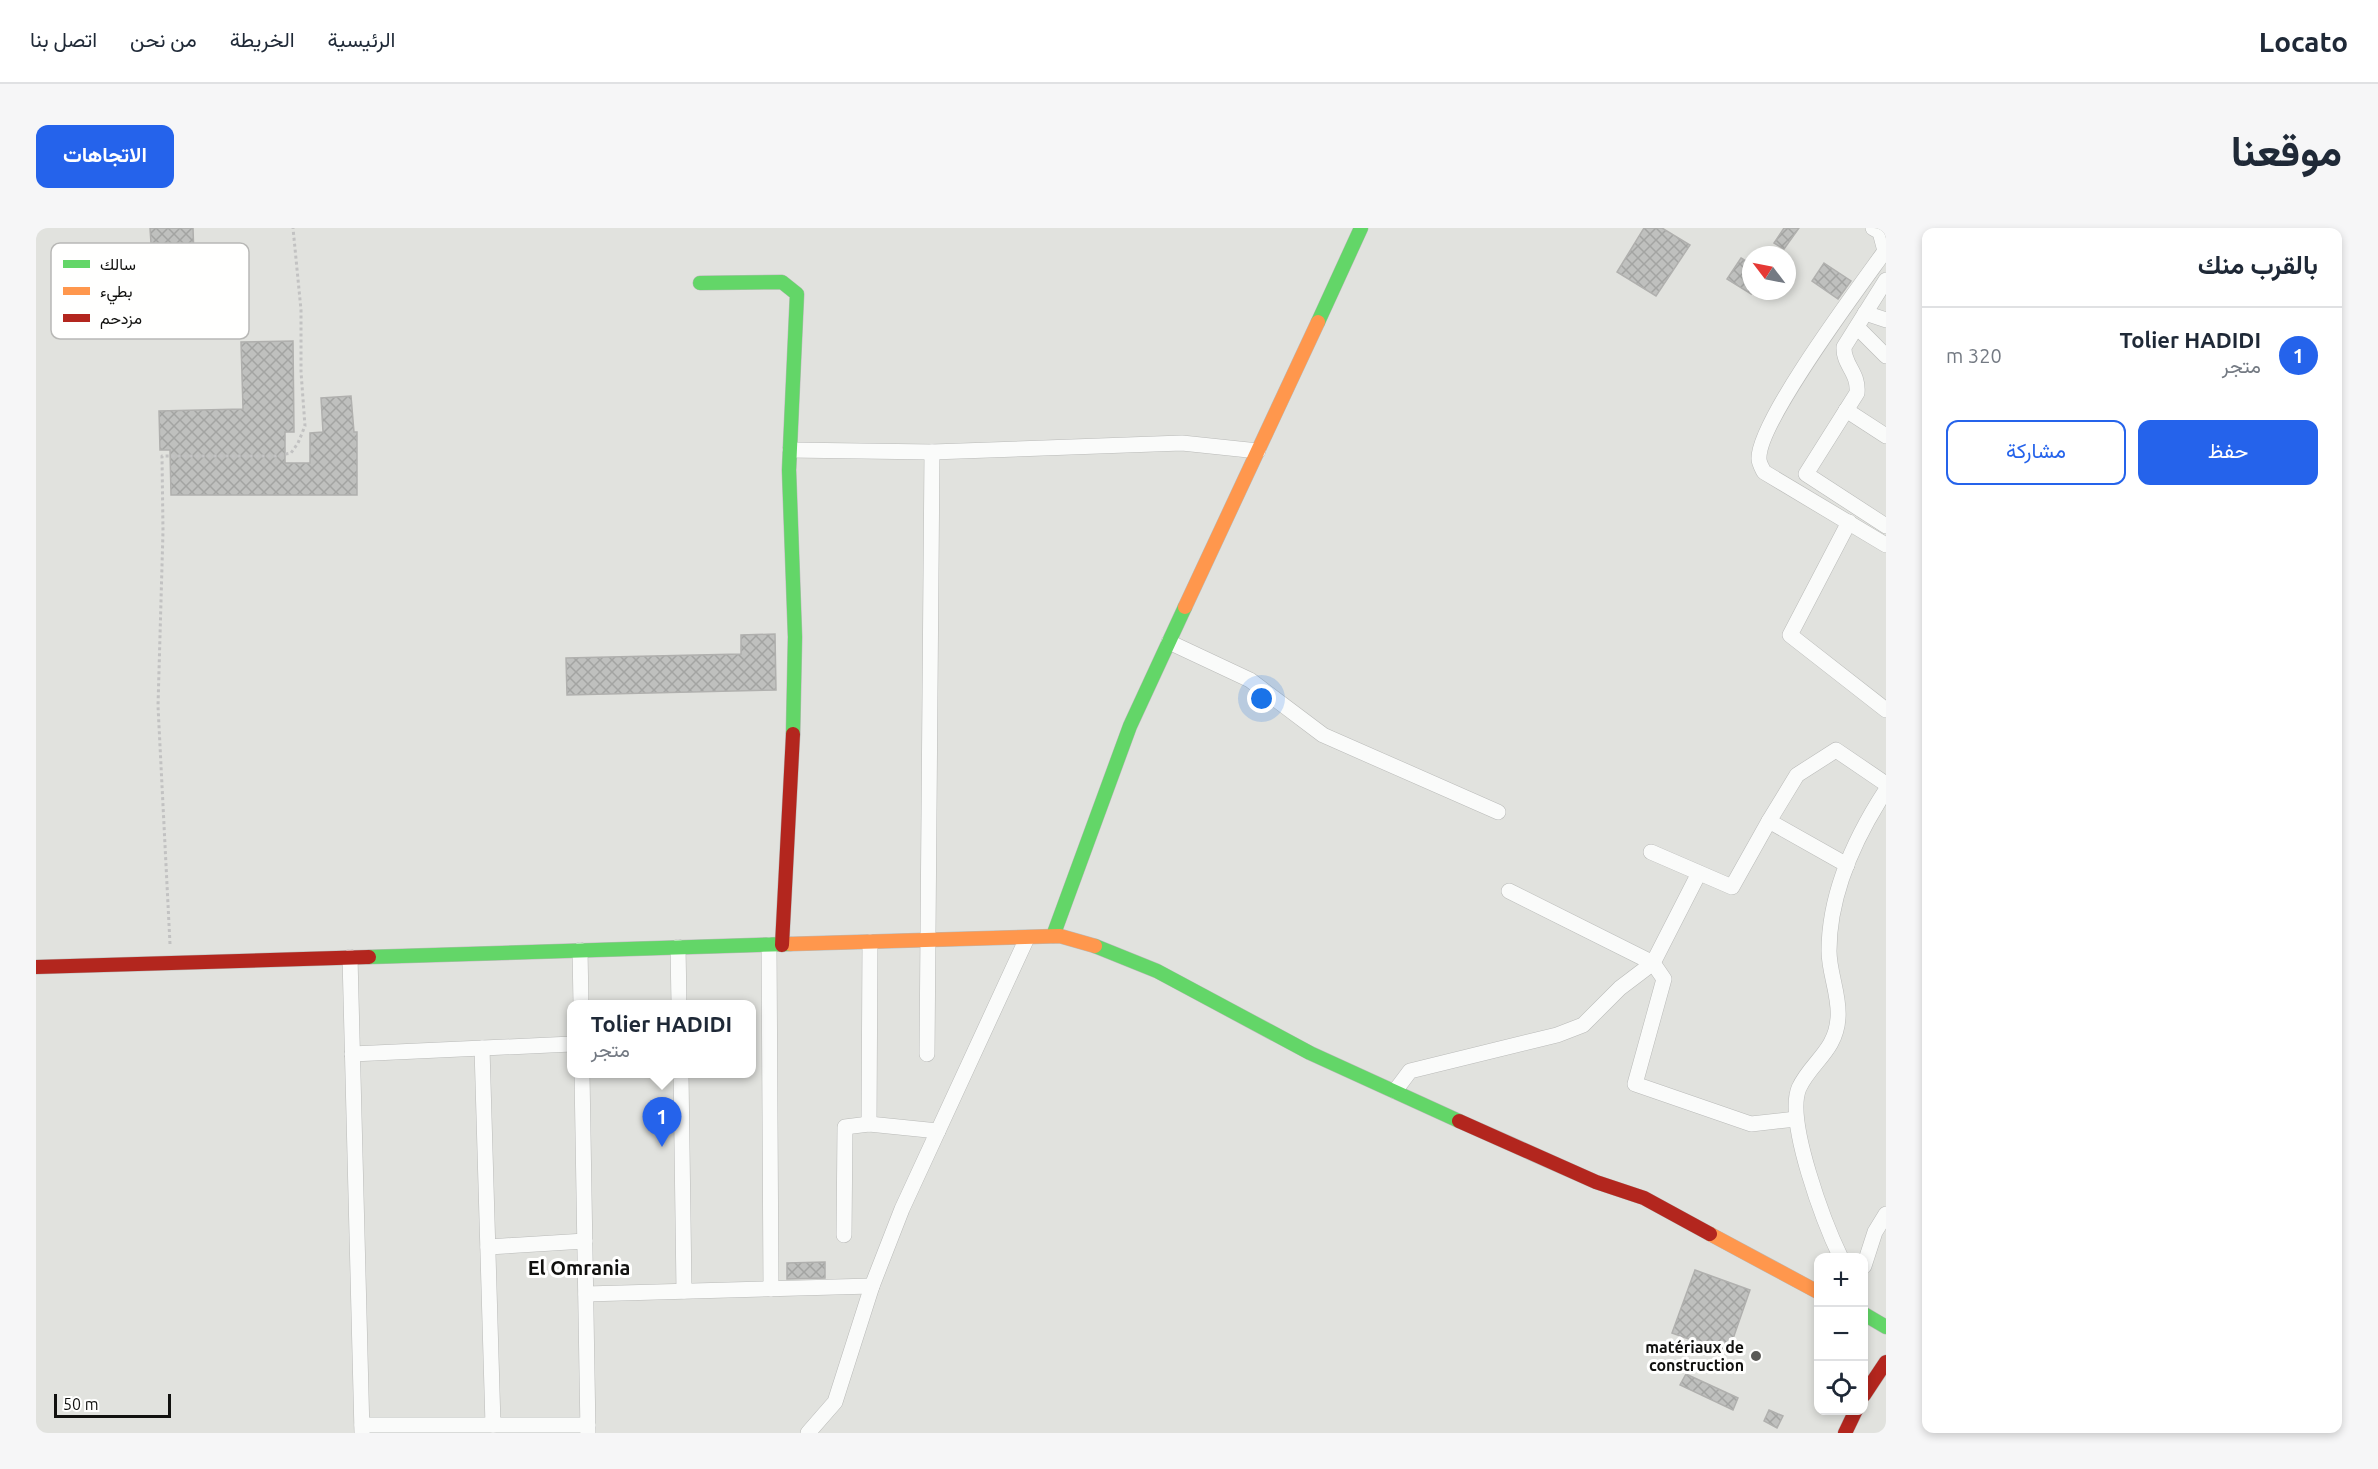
<!DOCTYPE html>
<html lang="ar">
<head>
<meta charset="utf-8">
<style>
	body { margin:0; font-family:Ubuntu,Vazirmatn,sans-serif; background:#f6f6f7; color:#1f2937; direction:rtl }
	.controls { position:absolute; right:18px; bottom:18px; display:grid; overflow:hidden; border-radius:12px; box-shadow:0 3px 9px #0003 }
	.controls button { width:54px; height:54px; display:grid; place-items:center; padding:0; border:0; border-bottom:2px solid #e0e1e3; background:#fff; color:#1f2937; font:30px sans-serif }
	.compass { position:absolute; left:1706px; top:18px; width:54px; height:54px; border-radius:50%; background:#fff; box-shadow:0 3px 9px #0003; rotate:302deg }
	.scale { position:absolute; left:18px; bottom:15px; width:117px; box-sizing:border-box; padding-left:6px; border:3px solid #11110f; border-top:0; font-size:16px; line-height:21px; white-space:nowrap; color:#11110f; -webkit-text-stroke:4px #fffffe; paint-order:stroke }
	.you { position:absolute; left:1226px; top:471px; width:21px; height:21px; margin:-15px; border:4px solid #fff; border-radius:50%; background:#1a73e8; box-shadow:0 0 0 9px #1a73e833 }
	.badge { display:grid; place-items:center; width:39px; height:39px; border-radius:50%; background:#2563eb; color:#fff; font-size:20px; font-weight:700 }
	.pin { position:absolute; translate:-50% -50px; filter:drop-shadow(0 2px 3px #0008) }
	.pin::after { content:''; position:absolute; top:32px; width:21px; height:18px; background:inherit; clip-path:polygon(0 0,100% 0,50% 100%) }
	.popup { position:absolute; left:531px; top:772px; width:189px; height:78px; box-sizing:border-box; display:grid; place-content:center; border-radius:12px; background:#fff; filter:drop-shadow(0 2px 4px #0005); font-size:20px; white-space:nowrap; color:#747a83 }
	.popup b { font-size:22px; color:#1f2937 }
	.popup::after { content:''; position:absolute; left:50%; top:100%; margin-left:-12px; border:12px solid transparent; border-top-color:#fff }
	.list { margin:0; padding:0; list-style:none }
	h2 { display:flex; justify-content:space-between; align-items:center; height:78px; margin:0; padding:0 24px; font-size:26px }
	h2 small { font-size:20px; font-weight:400; color:#747a83 }
	.list li { display:grid; grid-template-columns:39px 1fr auto; gap:18px; align-items:center; box-sizing:border-box; height:96px; padding:0 24px; border-top:2px solid #e0e1e3 }
	.list b { display:block; font-size:22px; white-space:nowrap }
	.list p { margin:0; font-size:20px; white-space:nowrap; color:#747a83 }
	.list em { font-size:20px; font-style:normal; color:#747a83 }
	.actions { display:flex; gap:12px; padding:18px 24px }
	.actions a { flex:1; padding:14px 0; border:2px solid #2563eb; border-radius:12px; text-align:center; font-size:21px; color:#2563eb }
	.actions .main { background:#2563eb; color:#fff }
	.icon { flex:none; width:33px; height:33px; fill:none; stroke:currentColor; stroke-width:2; stroke-linecap:round; stroke-linejoin:round }
	.map { position:relative; flex:none; width:1850px; height:1205px; overflow:hidden; direction:ltr; border-radius:12px }
	header { display:flex; align-items:center; gap:36px; box-sizing:border-box; height:84px; padding:0 30px; background:#fff; border-bottom:2px solid #e0e1e3 }
	header strong { font-size:28px }
	nav { display:flex; gap:33px; margin-inline-start:auto; font-size:21px }
	.intro { display:flex; align-items:center; justify-content:space-between; box-sizing:border-box; height:144px; padding:0 36px }
	h1 { margin:0; font-size:42px }
	.button { padding:15px 27px; border-radius:12px; background:#2563eb; color:#fff; font-size:21px; font-weight:700 }
	main { display:flex; gap:36px; padding:0 36px }
	aside { flex:1; background:#fff; border-radius:12px; box-shadow:0 3px 9px #0003 }
	.map>svg:first-child { display:block }
	.building { fill:url(#building-cross-hatch); stroke:#b0b0ae; stroke-width:1.5 }
	.lines { fill:none; stroke-linecap:round; stroke-linejoin:round }
	.street-casing { stroke:#b9bab8; stroke-width:16 }
	.fast-casing { stroke:#b9bab8; stroke-width:15 }
	.slow-casing { stroke:#b9bab8; stroke-width:15 }
	.jam-casing { stroke:#b9bab8; stroke-width:15 }
	.path { stroke:#c2c2c2; stroke-width:3; stroke-dasharray:3 3; stroke-linecap:butt }
	.street { stroke:#fafbfa; stroke-width:15 }
	.fast { stroke:#63d668; stroke-width:14 }
	.slow { stroke:#ff974d; stroke-width:14 }
	.jam { stroke:#b3261e; stroke-width:14 }
	.poi-dot { fill:#5a5a57; stroke:#fffffe; stroke-width:2 }
	.labels { text-anchor:middle; dominant-baseline:central; stroke-width:6; stroke-linejoin:round; paint-order:stroke }
	.poi-label { font-size:16px; font-weight:bold; fill:#11110f; stroke:#fffffe; text-anchor:end }
	.quarter-label { font-size:20px; font-weight:bold; fill:#11110f; stroke:#fffffe }
	.key { fill:#fffffe; stroke:#b8b8b6; stroke-width:1.5 }
	.key-label { font-size:16px; fill:#11110f }
</style>
</head>
<body>
<header>
<strong>Locato</strong>
<nav><a>الرئيسية</a><a>الخريطة</a><a>من نحن</a><a>اتصل بنا</a></nav>
</header>
<div class="intro"><h1>موقعنا</h1><a class="button">الاتجاهات</a></div>
<main>
<aside>
<h2>بالقرب منك<small></small></h2>
<ul class="list">
<li><span class="badge">1</span><div><b>Tolier HADIDI</b><p>متجر</p></div><em>320 m</em></li>
</ul>
<div class="actions"><a class="main">حفظ</a><a>مشاركة</a></div>
</aside>
<div class="map">
<svg width="1850" height="1205" viewBox="0 0 1850 1205">
	<defs>
		<pattern id="building-cross-hatch" width="8" height="8" patternUnits="userSpaceOnUse" patternTransform="scale(1.5)"><rect width="8" height="8" fill="#bfc0be"/><path d="M0 0l8 8M0 8l8-8" fill="none" stroke="#a3a4a2"/></pattern>
	</defs>
	<rect width="100%" height="100%" fill="#e1e2de"/>
	<!-- building -->
	<g class="building">
		<polygon points="114,0 157,0 158,29 116,31"/>
		<polygon points="1608,0 1626,0 1654,17 1620,68 1581,44"/>
		<polygon points="1748,0 1763,0 1748,21 1738,15"/>
		<polygon points="1705,30 1715,36 1715,66 1691,51"/>
		<polygon points="1788,35 1815,53 1802,71 1776,53"/>
		<polygon points="257,113 258,204 249,204 249,235 274,235 274,205 287,204 285,170 315,168 318,204 321,204 321,267 135,267 134,222 124,222 123,183 207,181 205,114"/>
		<polygon points="739,406 740,462 531,467 530,430 705,426 705,407"/>
		<polygon points="789,1034 789,1050 751,1051 751,1035"/>
		<polygon points="1659,1042 1714,1062 1692,1125 1636,1105"/>
		<polygon points="1650,1146 1702,1170 1697,1182 1644,1157"/>
		<polygon points="1733,1182 1747,1188 1741,1200 1728,1193"/>
	</g>
	<g class="lines">
		<defs>
			<g id="street">
				<path d="M 1837,0 L 1844,4 L 1849,23 C 1824,58 1721,195 1723,231 C 1723,235 1726,240 1728,244 L 1850,317"/>
				<path d="M 1850,52 L 1808,119 C 1807,137 1823,144 1821,165 L 1770,246 L 1850,298"/>
				<polyline points="1829,85 1850,92"/>
				<polyline points="1821,99 1850,128"/>
				<polyline points="1810,182 1850,208"/>
				<polyline points="754,222 896,224 1146,215 1222,223"/>
				<polyline points="1813,294 1754,407 1850,482"/>
				<polyline points="1133,414 1214,452 1287,507 1462,584"/>
				<polyline points="1615,624 1696,659 1733,593"/>
				<polyline points="1811,637 1733,593 1761,547 1800,522 1850,556"/>
				<polyline points="1473,663 1617,735 1663,645"/>
				<polyline points="733,717 735,1061"/>
				<polyline points="642,719 643,776"/>
				<polyline points="544,722 545,776"/>
				<polyline points="314,729 326,1205"/>
				<polyline points="446,820 457,1197"/>
				<polyline points="316,826 536,816"/>
				<polyline points="891,826 896,224"/>
				<polyline points="546,846 552,1205"/>
				<polyline points="645,846 648,1063"/>
				<polyline points="1359,863 1374,843 1521,807 1547,797 1584,760 1617,735 1628,751 1599,856 1715,896 1760,891"/>
				<polyline points="833,896 834,714"/>
				<polyline points="808,1007 809,899 833,896 902,903"/>
				<polyline points="452,1019 549,1013"/>
				<path d="M 1805,1030 C 1789,997 1749,893 1763,860 C 1775,834 1800,823 1802,790 C 1804,768 1793,745 1793,723 C 1793,666 1820,608 1850,562"/>
				<polyline points="1828,1038 1839,1004 1850,986"/>
				<polyline points="550,1066 836,1058"/>
				<polyline points="326,1197 552,1197"/>
				<polyline points="772,1205 799,1174 836,1058 866,981 991,710"/>
			</g>
			<g id="fast">
				<polyline points="664,55 746,54 761,66 753,242 759,409 757,506"/>
				<polyline points="1282,94 1325,0"/>
				<polyline points="1017,708 1094,498 1149,379"/>
				<polyline points="1059,718 1121,743 1274,825 1423,893"/>
				<polyline points="333,729 754,716"/>
				<polyline points="1828,1086 1850,1099"/>
			</g>
			<g id="slow">
				<polyline points="1149,379 1282,94"/>
				<polyline points="754,716 1024,708 1059,718"/>
				<polyline points="1674,1006 1782,1064"/>
			</g>
			<g id="jam">
				<polyline points="746,717 757,506"/>
				<polyline points="0,739 333,729"/>
				<polyline points="1423,893 1560,954 1608,970 1674,1006"/>
				<polyline points="1828,1167 1850,1134"/>
				<polyline points="1809,1205 1820,1182"/>
			</g>
		</defs>
		<!-- street casing -->
		<use href="#street" class="street-casing"/>
		<!-- fast casing -->
		<use href="#fast" class="fast-casing"/>
		<!-- slow casing -->
		<use href="#slow" class="slow-casing"/>
		<!-- jam casing -->
		<use href="#jam" class="jam-casing"/>
		<!-- path -->
		<polyline class="path" points="134,716 122,478 127,303 126,228 240,228 255,225 262,215 269,198 265,144 265,82 257,0"/>
		<!-- street -->
		<use href="#street" class="street"/>
		<!-- fast -->
		<use href="#fast" class="fast"/>
		<!-- slow -->
		<use href="#slow" class="slow"/>
		<!-- jam -->
		<use href="#jam" class="jam"/>
	</g>
	<!-- markers -->
	<circle class="poi-dot" cx="1720" cy="1128" r="6"/>
	<g class="labels">
		<!-- poi labels -->
		<g class="poi-label">
			<text x="1708" y="1119">matériaux de<tspan x="1708" dy="18">construction</tspan></text>
		</g>
		<!-- quarter labels -->
		<g class="quarter-label">
			<text x="543" y="1039">El Omrania</text>
		</g>
	</g>
	<!-- legend -->
	<rect x="15" y="15" width="198" height="96" rx="9" class="key"/>
	<rect x="27" y="32" width="27" height="8" fill="#63d668"/>
	<rect x="27" y="59" width="27" height="8" fill="#ff974d"/>
	<rect x="27" y="86" width="27" height="8" fill="#b3261e"/>
	<g class="key-label">
		<text x="64" y="42">سالك</text>
		<text x="64" y="69">بطيء</text>
		<text x="64" y="96">مزدحم</text>
	</g>
</svg>
<div class="controls">
<button>+</button>
<button>−</button>
<button><svg class="icon" aria-label="locate" viewBox="0 0 24 24"><circle cx="12" cy="12" r="6"/><path d="M12 2v4M12 18v4M2 12h4M18 12h4"/></svg></button>
</div>
<svg class="compass" viewBox="-18 -18 36 36"><path d="M0-13l5 13h-10z" fill="#e53935"/><path d="M0 13l5-13h-10z" fill="#747a83"/></svg>
<div class="scale">50 m</div>
<div class="you"></div>
<div class="pin badge" style="left:626px;top:919px">1</div>
<div class="popup"><b>Tolier HADIDI</b>متجر</div>
</div>
</main>
</body>
</html>
